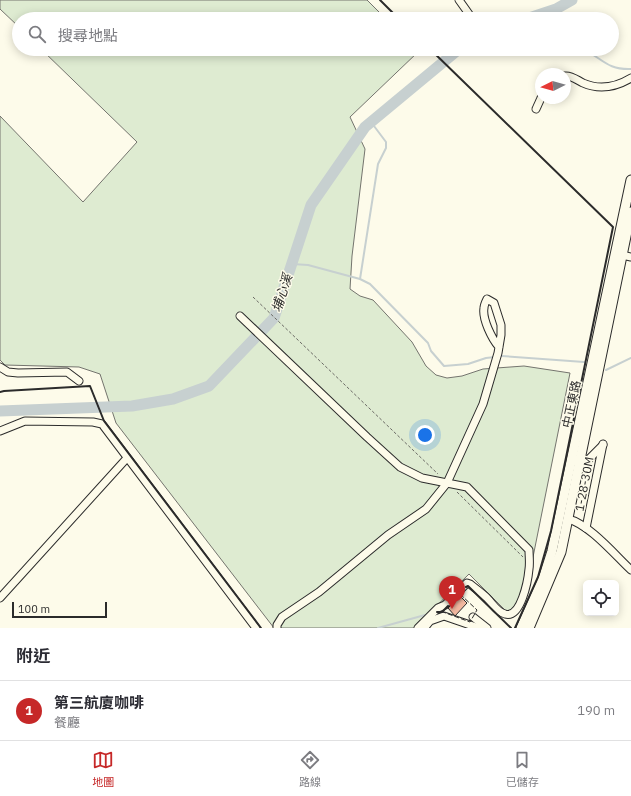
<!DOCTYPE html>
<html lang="zh-TW">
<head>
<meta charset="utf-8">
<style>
	body { margin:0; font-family:"IBM Plex Sans","Noto Sans TC",sans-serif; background:#f2f2f3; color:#2b2b33 }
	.controls { position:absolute; right:12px; bottom:12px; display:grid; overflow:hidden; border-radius:6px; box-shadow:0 2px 10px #0003 }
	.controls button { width:36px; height:36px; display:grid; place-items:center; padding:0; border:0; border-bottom:1px solid #e1e1e2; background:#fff; color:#2b2b33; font:20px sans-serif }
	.compass { position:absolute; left:535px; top:68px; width:36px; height:36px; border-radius:50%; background:#fff; box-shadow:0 2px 10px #0003; rotate:265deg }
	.scale { position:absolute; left:12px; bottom:10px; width:95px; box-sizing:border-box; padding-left:4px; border:2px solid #2b2b2b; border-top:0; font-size:11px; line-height:14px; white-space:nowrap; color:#2b2b2b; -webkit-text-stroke:3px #fdfbea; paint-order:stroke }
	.you { position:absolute; left:425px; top:435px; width:14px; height:14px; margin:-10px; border:3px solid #fff; border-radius:50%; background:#1a73e8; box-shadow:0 0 0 6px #1a73e833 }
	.badge { display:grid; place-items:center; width:26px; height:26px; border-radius:50%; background:#c62828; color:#fff; font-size:13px; font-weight:700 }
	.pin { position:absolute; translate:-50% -33px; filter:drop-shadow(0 1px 2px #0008) }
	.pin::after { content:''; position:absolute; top:21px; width:14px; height:12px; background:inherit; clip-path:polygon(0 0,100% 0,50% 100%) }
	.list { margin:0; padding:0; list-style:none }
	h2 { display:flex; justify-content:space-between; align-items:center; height:52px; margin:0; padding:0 16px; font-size:17px }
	h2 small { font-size:13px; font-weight:400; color:#7c7c81 }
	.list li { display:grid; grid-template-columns:26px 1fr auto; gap:12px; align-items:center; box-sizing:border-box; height:60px; padding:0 16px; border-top:1px solid #e1e1e2 }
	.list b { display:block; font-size:15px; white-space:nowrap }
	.list p { margin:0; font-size:13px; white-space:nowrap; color:#7c7c81 }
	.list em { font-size:13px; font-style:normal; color:#7c7c81 }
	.icon { flex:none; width:22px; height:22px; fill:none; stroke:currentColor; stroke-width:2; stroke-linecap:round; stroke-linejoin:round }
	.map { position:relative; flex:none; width:631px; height:628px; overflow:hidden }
	.search { position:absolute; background:#fff; box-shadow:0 2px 10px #0003; left:12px; right:12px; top:12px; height:44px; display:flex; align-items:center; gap:10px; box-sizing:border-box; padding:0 14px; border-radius:22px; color:#7c7c81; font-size:15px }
	.sheet { height:112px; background:#fff }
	nav { display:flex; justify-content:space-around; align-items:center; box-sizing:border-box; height:56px; border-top:1px solid #e1e1e2; background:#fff; font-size:11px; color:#7c7c81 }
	nav a { display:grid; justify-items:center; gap:2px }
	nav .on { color:#c62828 }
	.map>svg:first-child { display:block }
	.green { fill:#deebd1; stroke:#74746e }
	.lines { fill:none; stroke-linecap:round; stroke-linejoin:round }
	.stream { stroke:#c7d0d0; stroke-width:2 }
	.river { stroke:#c7d0d0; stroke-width:11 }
	.building { fill:#f2b8a0; stroke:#2b2b2b }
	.minor-casing { stroke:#2b2b2b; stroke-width:9 }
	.major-casing { stroke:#2b2b2b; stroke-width:11 }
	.path { stroke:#6a6964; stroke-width:1; stroke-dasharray:3 2; stroke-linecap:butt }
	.minor { stroke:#fdfbea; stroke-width:7 }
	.major { stroke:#fdfbea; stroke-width:9 }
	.fence { stroke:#2b2b2b; stroke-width:1; stroke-dasharray:5 2; stroke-linecap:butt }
	.wall { stroke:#2b2b2b; stroke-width:2 }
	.labels { text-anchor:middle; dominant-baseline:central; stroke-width:3; stroke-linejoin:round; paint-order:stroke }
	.street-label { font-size:12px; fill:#2b2b2b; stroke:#fdfbea }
	.water-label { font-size:13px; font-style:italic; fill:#2b2b2b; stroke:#fdfbea }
</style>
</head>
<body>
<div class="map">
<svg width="631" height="628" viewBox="0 0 631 628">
	<rect width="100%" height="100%" fill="#fdfbea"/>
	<!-- green -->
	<g class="green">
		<polygon points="0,0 367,0 386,19 19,19 19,27 0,9"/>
		<polygon points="41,49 417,49 419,51 350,117 365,149 352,256 350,289 360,296 373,300 412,342 426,366 436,375 447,378 462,376 483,369 524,366 570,373 528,582 511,616 469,574 414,628 274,628 116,423 100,374 79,367 5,365 0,360 0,116 83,202 137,142"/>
	</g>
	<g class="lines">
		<!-- stream -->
		<g class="stream">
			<path d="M 583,49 C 602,58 607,70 631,69"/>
			<polyline points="292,264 308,265 360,279 370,284 428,343 431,351 444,366 468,364 486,358 495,357"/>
			<polyline points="360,279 378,164 386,148 386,142 371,122"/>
			<polyline points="502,356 584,362"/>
			<polyline points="606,370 631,358"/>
			<polyline points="378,628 425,615"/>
		</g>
		<!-- river -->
		<g class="river">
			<polyline points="526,19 556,9 572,0"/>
			<polyline points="0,411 132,406 173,399 209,386 274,318 311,205 365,127 459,49"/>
		</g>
	</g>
	<!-- building -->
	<polygon class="building" points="460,596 467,603 455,616 448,608"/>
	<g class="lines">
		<defs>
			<g id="minor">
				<polyline points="459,0 469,14"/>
				<path d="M 565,76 C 571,75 577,80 583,83 C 599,90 616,87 631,78"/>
				<polyline points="536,109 541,98"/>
				<polyline points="618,254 631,257"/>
				<path d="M 240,316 L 367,437 L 400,467 L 422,478 L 467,487 L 529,550 C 529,556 530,563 529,569 C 528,580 521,619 505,614 C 497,612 493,604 487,598 C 482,593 476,589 470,584 L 467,583 L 445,605 L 438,608 L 418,628"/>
				<polyline points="0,367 8,372 18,373 67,372 79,381"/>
				<polyline points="0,431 25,421 93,422 102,424 256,628"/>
				<polyline points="577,459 586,462 603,445"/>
				<path d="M 568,519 C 589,524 615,555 631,570"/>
				<polyline points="586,528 603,444"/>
				<polyline points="0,598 127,458"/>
				<polyline points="473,617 487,628"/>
				<polyline points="426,626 430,621 444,616 479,628"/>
				<path d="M 277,628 L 277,625 L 282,617 L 319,592 L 388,535 L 426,509 L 447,483 L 483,404 L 498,353 L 501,335 L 501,325 L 494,303 L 487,299 C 486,301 484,305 484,308 C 482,319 492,339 499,347"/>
			</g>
			<g id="major">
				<polyline points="521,628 544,576 552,551 631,180"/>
				<polyline points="529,628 561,552 631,212"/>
			</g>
		</defs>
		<!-- minor casing -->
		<use href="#minor" class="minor-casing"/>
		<!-- major casing -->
		<use href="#major" class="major-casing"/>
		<!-- path -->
		<g class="path">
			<polyline points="253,297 438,474"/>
			<polyline points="457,492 523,557"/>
		</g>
		<!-- minor -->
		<use href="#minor" class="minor"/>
		<!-- major -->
		<use href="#major" class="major"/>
		<!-- fence -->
		<polygon class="fence" points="460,594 477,610 470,622 443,612"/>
		<!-- wall -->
		<g class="wall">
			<polyline points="380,0 399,19"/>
			<polyline points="430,49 613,227 551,531 538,577 515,628"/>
			<polyline points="0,392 4,391 90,386 104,421 261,628"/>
			<polyline points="466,587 468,586 511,628"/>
			<polyline points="437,612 442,612 448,606"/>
		</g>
	</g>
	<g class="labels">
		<!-- street labels -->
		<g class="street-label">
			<text transform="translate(571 404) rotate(-78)">中正東路</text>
			<text transform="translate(584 484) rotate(-79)">1-28-30M</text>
		</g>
		<!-- water labels -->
		<g class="water-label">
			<text transform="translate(282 293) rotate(-72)">埔心溪</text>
		</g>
	</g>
</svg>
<div class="controls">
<button><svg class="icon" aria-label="locate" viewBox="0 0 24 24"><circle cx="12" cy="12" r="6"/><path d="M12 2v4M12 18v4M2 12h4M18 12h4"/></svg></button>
</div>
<svg class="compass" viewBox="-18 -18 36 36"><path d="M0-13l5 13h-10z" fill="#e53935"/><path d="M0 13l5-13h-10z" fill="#7c7c81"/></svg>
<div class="scale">100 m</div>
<div class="you"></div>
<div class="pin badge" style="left:452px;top:609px">1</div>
<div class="search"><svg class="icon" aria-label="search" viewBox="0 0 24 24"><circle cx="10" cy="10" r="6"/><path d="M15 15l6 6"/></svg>搜尋地點</div>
</div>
<section class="sheet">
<h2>附近<small></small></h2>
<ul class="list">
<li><span class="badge">1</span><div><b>第三航廈咖啡</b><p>餐廳</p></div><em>190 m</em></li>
</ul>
</section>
<nav>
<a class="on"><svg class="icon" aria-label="map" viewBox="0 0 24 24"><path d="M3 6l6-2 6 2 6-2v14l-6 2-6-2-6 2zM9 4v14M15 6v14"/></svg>地圖</a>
<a><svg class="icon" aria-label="directions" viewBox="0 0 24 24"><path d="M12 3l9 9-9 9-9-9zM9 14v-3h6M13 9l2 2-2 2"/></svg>路線</a>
<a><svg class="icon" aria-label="saved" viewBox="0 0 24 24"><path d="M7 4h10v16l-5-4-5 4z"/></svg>已儲存</a>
</nav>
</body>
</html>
